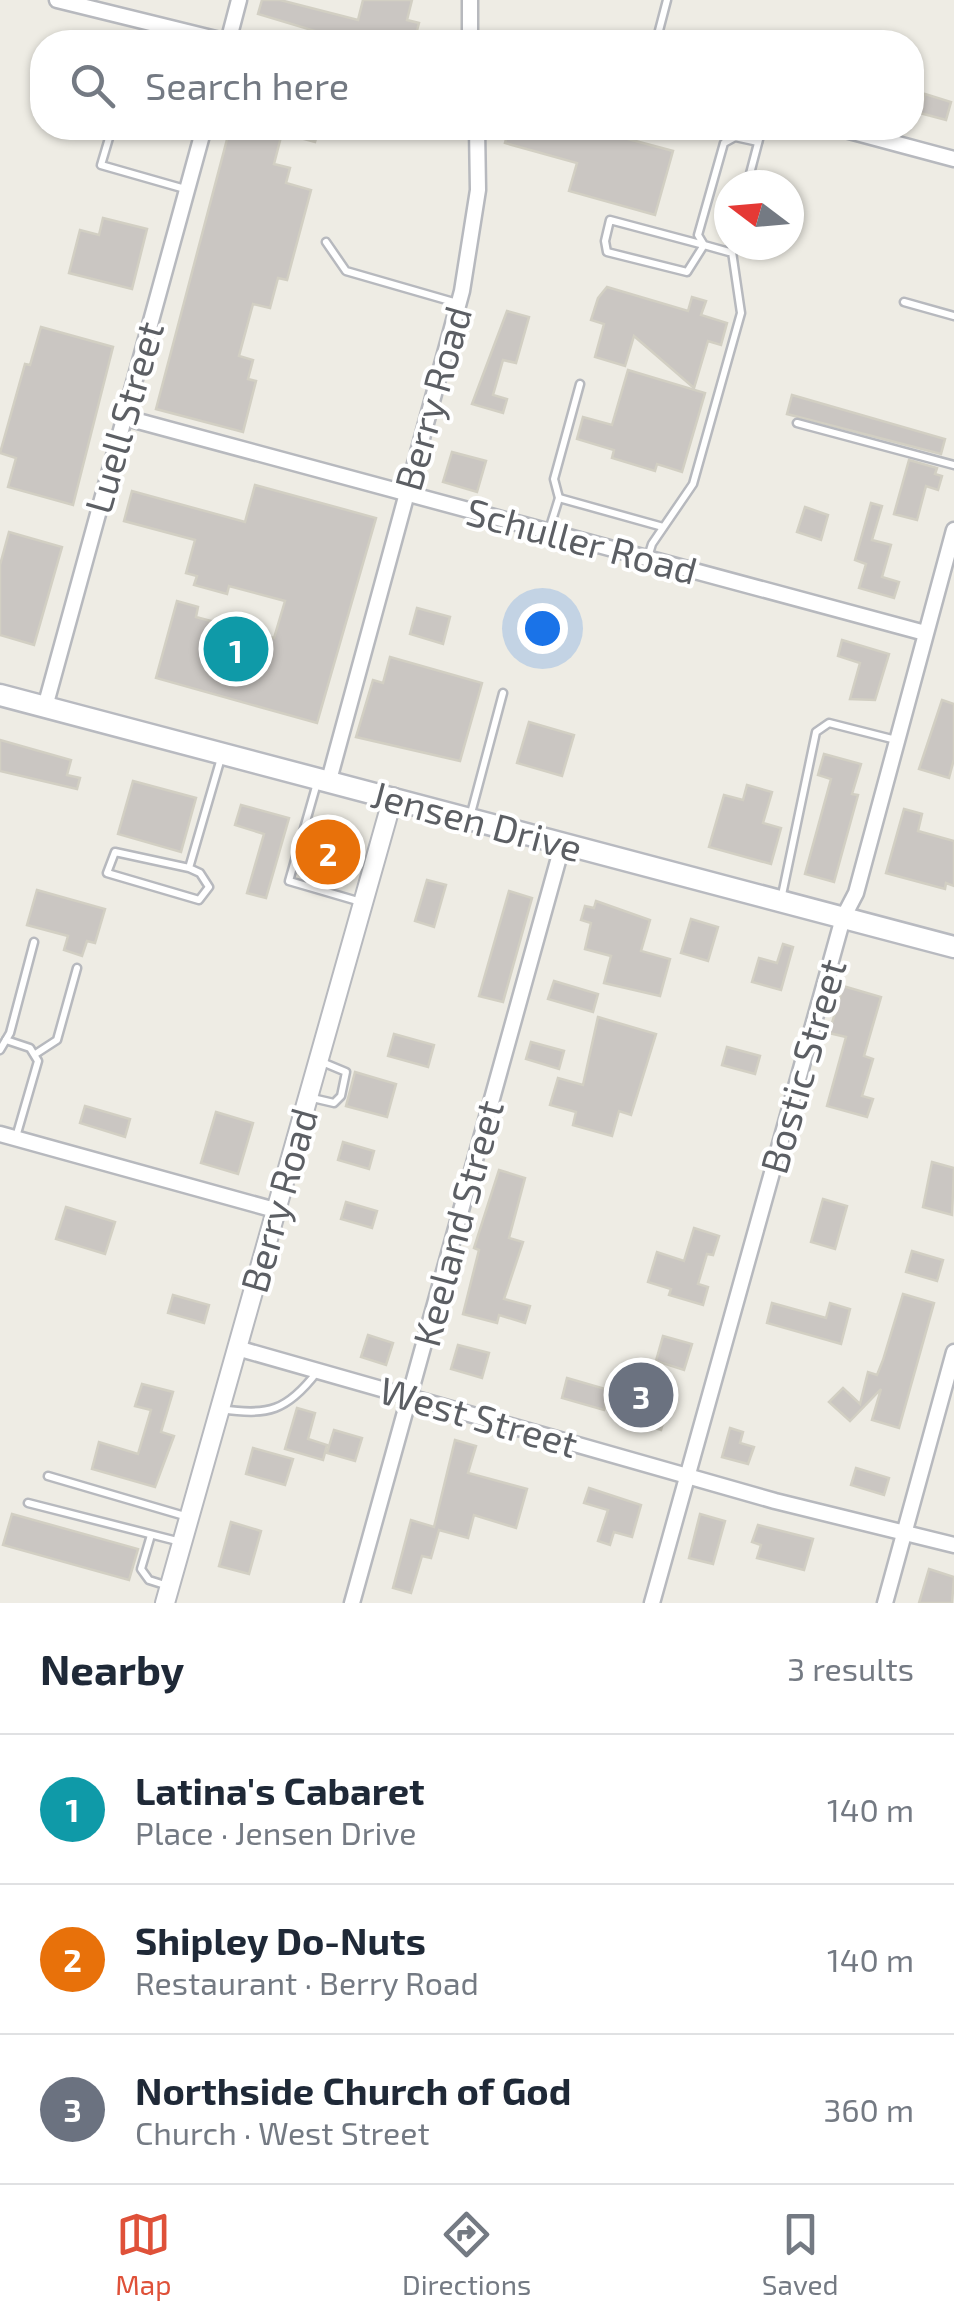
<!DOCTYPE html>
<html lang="en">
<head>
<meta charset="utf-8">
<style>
	body { margin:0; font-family:"Exo 2",sans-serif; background:#f2f2f3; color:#1f2937 }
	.compass { position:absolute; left:714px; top:170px; width:90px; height:90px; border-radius:50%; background:#fff; box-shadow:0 2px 8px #0004; rotate:286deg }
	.you { position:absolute; left:542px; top:628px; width:35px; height:35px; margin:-25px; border:8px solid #fff; border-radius:50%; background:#1a73e8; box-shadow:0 0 0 15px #1a73e833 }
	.badge { display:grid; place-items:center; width:65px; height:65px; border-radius:50%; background:#df5139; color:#fff; font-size:32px; font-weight:700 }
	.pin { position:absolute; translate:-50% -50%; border:5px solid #fff; box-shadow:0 2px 10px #0006 }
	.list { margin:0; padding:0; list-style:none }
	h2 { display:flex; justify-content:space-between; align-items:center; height:130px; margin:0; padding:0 40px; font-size:42px }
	h2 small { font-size:32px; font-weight:400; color:#747a83 }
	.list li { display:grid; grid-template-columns:65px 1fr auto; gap:30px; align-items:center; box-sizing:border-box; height:150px; padding:0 40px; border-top:2px solid #e0e1e3 }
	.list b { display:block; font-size:38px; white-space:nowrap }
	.list p { margin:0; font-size:32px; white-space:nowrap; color:#747a83 }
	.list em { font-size:32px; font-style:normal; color:#747a83 }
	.icon { flex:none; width:55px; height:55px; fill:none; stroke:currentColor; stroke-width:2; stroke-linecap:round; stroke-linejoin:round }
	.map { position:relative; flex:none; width:954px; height:1603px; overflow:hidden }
	.search { position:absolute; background:#fff; box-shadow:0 2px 8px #0004; left:30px; right:30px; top:30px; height:110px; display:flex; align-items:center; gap:25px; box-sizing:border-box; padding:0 35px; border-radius:40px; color:#747a83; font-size:38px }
	.sheet { height:580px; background:#fff }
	nav { display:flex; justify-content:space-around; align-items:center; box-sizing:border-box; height:140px; border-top:2px solid #e0e1e3; background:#fff; font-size:28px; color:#747a83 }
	nav a { display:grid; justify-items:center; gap:5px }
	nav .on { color:#df5139 }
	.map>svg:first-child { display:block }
	.building { fill:#cac6c2; stroke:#d2cfc3; stroke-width:2.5 }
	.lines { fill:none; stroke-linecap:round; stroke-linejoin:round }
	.service-casing { stroke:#b7b9be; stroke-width:11 }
	.minor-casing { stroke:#b7b9be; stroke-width:19 }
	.tertiary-casing { stroke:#b7b9be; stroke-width:22 }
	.secondary-casing { stroke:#b8bac0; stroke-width:25 }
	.service { stroke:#fff; stroke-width:6 }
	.minor { stroke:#fff; stroke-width:14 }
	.tertiary { stroke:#fff; stroke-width:18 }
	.secondary { stroke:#fff; stroke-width:20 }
	.labels { text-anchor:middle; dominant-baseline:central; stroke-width:8; stroke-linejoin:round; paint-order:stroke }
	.street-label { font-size:38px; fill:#5c5f64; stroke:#fff }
</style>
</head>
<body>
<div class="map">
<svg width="954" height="1603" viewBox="0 0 954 1603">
	<rect width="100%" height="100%" fill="#eeece4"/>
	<!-- building -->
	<g class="building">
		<polygon points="262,0 280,0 358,20 363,0 412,0 407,20 419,23 414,42 394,42 371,34 369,41 347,35 338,38 258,14"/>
		<polygon points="925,94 951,102 946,120 920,113"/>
		<polygon points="230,128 319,128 315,142 282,133 274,164 290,168 286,183 311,190 287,280 278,278 270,308 253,304 239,356 253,360 248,379 256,381 243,432 156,409"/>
		<polygon points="509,128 587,128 673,151 655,215 569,191 577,163 505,143"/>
		<polygon points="103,218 147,229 132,289 69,273 80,230 99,235"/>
		<polygon points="607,287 688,311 692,297 706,301 701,315 727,323 721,345 708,341 694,388 634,336 625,366 595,357 604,324 591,320 598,298"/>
		<polygon points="507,311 529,317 516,363 503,360 493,395 507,399 503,413 472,404"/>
		<polygon points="41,327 113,347 73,505 8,487 16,458 0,453 25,364 30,365"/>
		<polygon points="628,370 705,393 682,472 657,464 655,471 612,458 614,450 577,439 583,417 612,425"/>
		<polygon points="792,395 945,439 941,454 787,414"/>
		<polygon points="452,452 486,461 477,492 443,482"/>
		<polygon points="909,460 937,468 935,474 942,476 938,490 926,486 917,520 894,514"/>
		<polygon points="255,485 376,518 317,723 156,678 177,601 198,607 196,617 274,638 285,601 229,586 227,594 194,585 197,576 186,573 195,540 124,521 132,491 245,522"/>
		<polygon points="871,503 882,506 872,540 891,545 882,577 899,582 894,598 859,588 866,564 855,560"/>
		<polygon points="805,507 828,515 821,540 797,532"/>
		<polygon points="9,532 62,547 34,645 0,635 0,565"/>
		<polygon points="417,608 450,617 443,644 410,634"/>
		<polygon points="842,640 889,654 875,700 850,699 860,663 838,656"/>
		<polygon points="390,657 482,683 460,761 356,737 373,680 383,683"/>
		<polygon points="942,700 954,704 954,759 949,778 919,769"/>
		<polygon points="529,722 574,735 562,776 517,763"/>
		<polygon points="0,740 71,760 67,775 80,778 77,789 0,771"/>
		<polygon points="824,754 861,764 852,794 858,795 834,882 805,874 831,779 818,775"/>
		<polygon points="133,781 196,798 181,852 118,834"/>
		<polygon points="747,785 772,792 763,823 781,828 771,864 709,847 724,795 743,800"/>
		<polygon points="241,805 289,818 266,898 247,893 264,834 235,825"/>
		<polygon points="904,809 922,814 918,831 954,841 954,886 946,883 945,889 886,873"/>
		<polygon points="322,835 337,840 326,878 311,874"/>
		<polygon points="427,880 446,885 434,927 415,921"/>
		<polygon points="37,890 105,909 95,943 87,941 82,956 64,950 68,936 27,925"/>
		<polygon points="509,891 532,898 503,1002 479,996"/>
		<polygon points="596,901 650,920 641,951 670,959 660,996 604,983 611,956 585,949 591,923 581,920 585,906 594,908"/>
		<polygon points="691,919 718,927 708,961 681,953"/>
		<polygon points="783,944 793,947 781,990 752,982 759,958 777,963"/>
		<polygon points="554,981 598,994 593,1012 548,999"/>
		<polygon points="843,986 881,997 864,1056 873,1059 862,1096 873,1099 867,1117 827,1106 846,1037 829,1033"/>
		<polygon points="598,1017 656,1034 631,1115 619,1111 612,1136 573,1125 576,1112 550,1105 558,1078 583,1085"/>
		<polygon points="394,1034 434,1045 428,1067 388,1056"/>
		<polygon points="531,1042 564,1051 559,1069 526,1059"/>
		<polygon points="727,1047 760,1056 755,1074 722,1065"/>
		<polygon points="355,1072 396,1084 387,1117 346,1106"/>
		<polygon points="85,1106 130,1119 125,1137 80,1123"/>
		<polygon points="216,1112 253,1123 238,1174 201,1163"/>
		<polygon points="343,1142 374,1151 369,1169 338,1160"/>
		<polygon points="932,1162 954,1168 952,1215 923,1207"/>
		<polygon points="499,1170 525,1178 509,1238 523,1242 504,1299 530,1306 525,1323 499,1315 497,1323 463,1314 479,1250 474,1248"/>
		<polygon points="823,1199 847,1206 835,1249 811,1242"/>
		<polygon points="346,1202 377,1211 372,1228 341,1219"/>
		<polygon points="66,1207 115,1222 105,1254 56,1239"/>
		<polygon points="694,1228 719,1236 713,1255 707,1254 698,1284 708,1287 703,1305 669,1295 671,1289 648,1282 657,1252 684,1261"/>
		<polygon points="912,1251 943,1260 937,1281 906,1272"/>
		<polygon points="903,1294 934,1303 899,1428 872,1420 881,1389 850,1421 829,1402 843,1388 860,1404 868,1372 877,1375 883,1360"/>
		<polygon points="173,1295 209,1305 204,1323 168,1313"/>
		<polygon points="772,1303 826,1318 830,1303 850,1309 841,1344 767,1323"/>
		<polygon points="368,1335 393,1343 386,1365 361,1357"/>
		<polygon points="663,1336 692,1344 684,1370 656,1361"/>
		<polygon points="458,1345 489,1353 482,1378 451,1369"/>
		<polygon points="567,1378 609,1390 604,1410 562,1398"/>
		<polygon points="142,1384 173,1392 161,1432 174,1436 155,1487 92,1469 99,1442 138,1454 151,1410 135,1406"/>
		<polygon points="644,1395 669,1402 661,1430 636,1423"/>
		<polygon points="297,1408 315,1413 308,1439 327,1445 323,1460 285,1449"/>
		<polygon points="730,1428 743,1432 740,1443 754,1447 748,1464 722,1457"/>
		<polygon points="334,1430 362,1438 355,1461 327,1453"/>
		<polygon points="455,1440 476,1446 468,1473 527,1489 516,1528 474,1515 468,1538 439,1530 431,1558 422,1556 411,1593 393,1588 411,1520 434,1527"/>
		<polygon points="253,1448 293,1459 285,1485 246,1474"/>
		<polygon points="856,1468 889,1478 884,1495 851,1485"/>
		<polygon points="589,1488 641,1505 632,1537 614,1532 610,1545 598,1541 608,1510 584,1503"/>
		<polygon points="12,1514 138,1549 129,1580 3,1545"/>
		<polygon points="700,1514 725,1521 713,1564 689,1558"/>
		<polygon points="231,1522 261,1531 249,1574 219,1566"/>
		<polygon points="758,1525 813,1539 804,1570 757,1558 761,1545 752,1542"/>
		<polygon points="929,1569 954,1577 952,1603 919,1603"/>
	</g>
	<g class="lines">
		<defs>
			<g id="service">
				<polyline points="656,42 667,0"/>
				<polyline points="112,128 101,165 185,189"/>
				<polyline points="747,185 762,128"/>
				<polygon points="610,220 704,245 687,272 607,252 605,241"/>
				<polyline points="326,242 346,271 457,303"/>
				<polyline points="729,252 704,245 698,235 724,143 735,137 758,142"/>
				<polyline points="904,302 954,316"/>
				<polyline points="797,423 954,465"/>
				<polyline points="559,498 663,527"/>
				<polyline points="549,530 559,498 554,479 580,384"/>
				<polyline points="648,557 652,544 693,484 741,313 731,245"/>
				<polyline points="317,783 289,881 361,902"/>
				<polyline points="470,817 503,693"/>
				<polyline points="189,868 200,873 209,887 199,900 107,873 115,852 189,868 221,758"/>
				<polyline points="782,895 816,732 829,723 896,740"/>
				<polyline points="6,1040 30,1048 38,1061 16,1137"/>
				<polyline points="0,1050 10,1033 34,942"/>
				<polyline points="37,1053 57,1040 77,968"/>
				<polyline points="308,1097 334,1103 341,1096 346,1072 322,1062"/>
				<path d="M 221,1409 C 268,1416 287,1411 317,1372"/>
				<polyline points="48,1476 188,1517"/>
				<polyline points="28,1503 181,1542"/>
				<polyline points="151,1535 141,1569 149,1580 168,1586"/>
			</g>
			<g id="minor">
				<polyline points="57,0 228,42"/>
				<polyline points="470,0 470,42"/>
				<polyline points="228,42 239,0"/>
				<polyline points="838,128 954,159"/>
				<polyline points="123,417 925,633"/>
				<polyline points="45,707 204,128"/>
				<polyline points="329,780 462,291 478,190 477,128"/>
				<polyline points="0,1134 275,1210"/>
				<polyline points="237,1348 775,1501 954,1545"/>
				<polyline points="352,1603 563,843"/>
				<polyline points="652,1603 843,918 856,893 954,530"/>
				<polyline points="885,1603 954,1352"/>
			</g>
			<polyline id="tertiary" points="165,1603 393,797"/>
			<polyline id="secondary" points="0,695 954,947"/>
		</defs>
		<!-- service casing -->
		<use href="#service" class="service-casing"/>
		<!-- minor casing -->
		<use href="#minor" class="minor-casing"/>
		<!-- tertiary casing -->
		<use href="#tertiary" class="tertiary-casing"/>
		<!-- secondary casing -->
		<use href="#secondary" class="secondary-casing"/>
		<!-- service -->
		<use href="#service" class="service"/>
		<!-- minor -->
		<use href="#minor" class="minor"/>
		<!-- tertiary -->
		<use href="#tertiary" class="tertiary"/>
		<!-- secondary -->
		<use href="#secondary" class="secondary"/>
	</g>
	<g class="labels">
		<!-- street labels -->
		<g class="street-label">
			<text transform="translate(432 398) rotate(-74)">Berry Road</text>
			<text transform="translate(123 417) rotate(-74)">Luell Street</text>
			<text transform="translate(582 540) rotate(15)">Schuller Road</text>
			<text transform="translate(477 820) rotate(15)">Jensen Drive</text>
			<text transform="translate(802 1066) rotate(-74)">Bostic Street</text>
			<text transform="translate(278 1200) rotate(-74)">Berry Road</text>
			<text transform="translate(457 1223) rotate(-75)">Keeland Street</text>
			<text transform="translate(479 1416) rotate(16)">West Street</text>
		</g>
	</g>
</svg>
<svg class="compass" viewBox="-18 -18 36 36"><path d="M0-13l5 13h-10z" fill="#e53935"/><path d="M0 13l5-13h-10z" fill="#747a83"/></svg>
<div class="you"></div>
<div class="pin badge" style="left:236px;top:649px;background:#0f9aa8">1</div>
<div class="pin badge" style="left:328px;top:852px;background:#e8710a">2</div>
<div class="pin badge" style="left:641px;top:1395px;background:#6b7280">3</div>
<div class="search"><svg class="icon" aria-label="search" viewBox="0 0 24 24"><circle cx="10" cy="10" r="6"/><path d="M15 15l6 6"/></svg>Search here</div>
</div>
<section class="sheet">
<h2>Nearby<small>3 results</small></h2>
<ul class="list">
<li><span class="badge" style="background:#0f9aa8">1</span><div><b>Latina's Cabaret</b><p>Place · Jensen Drive</p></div><em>140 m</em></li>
<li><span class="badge" style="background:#e8710a">2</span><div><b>Shipley Do-Nuts</b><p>Restaurant · Berry Road</p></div><em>140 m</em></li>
<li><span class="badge" style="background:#6b7280">3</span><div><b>Northside Church of God</b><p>Church · West Street</p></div><em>360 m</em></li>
</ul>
</section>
<nav>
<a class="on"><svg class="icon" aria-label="map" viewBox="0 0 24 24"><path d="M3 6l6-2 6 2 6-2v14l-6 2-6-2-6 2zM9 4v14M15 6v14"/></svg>Map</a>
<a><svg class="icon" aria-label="directions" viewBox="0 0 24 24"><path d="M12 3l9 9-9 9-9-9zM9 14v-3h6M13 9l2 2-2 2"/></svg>Directions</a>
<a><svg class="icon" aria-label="saved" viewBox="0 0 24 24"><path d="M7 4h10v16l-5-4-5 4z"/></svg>Saved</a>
</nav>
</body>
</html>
